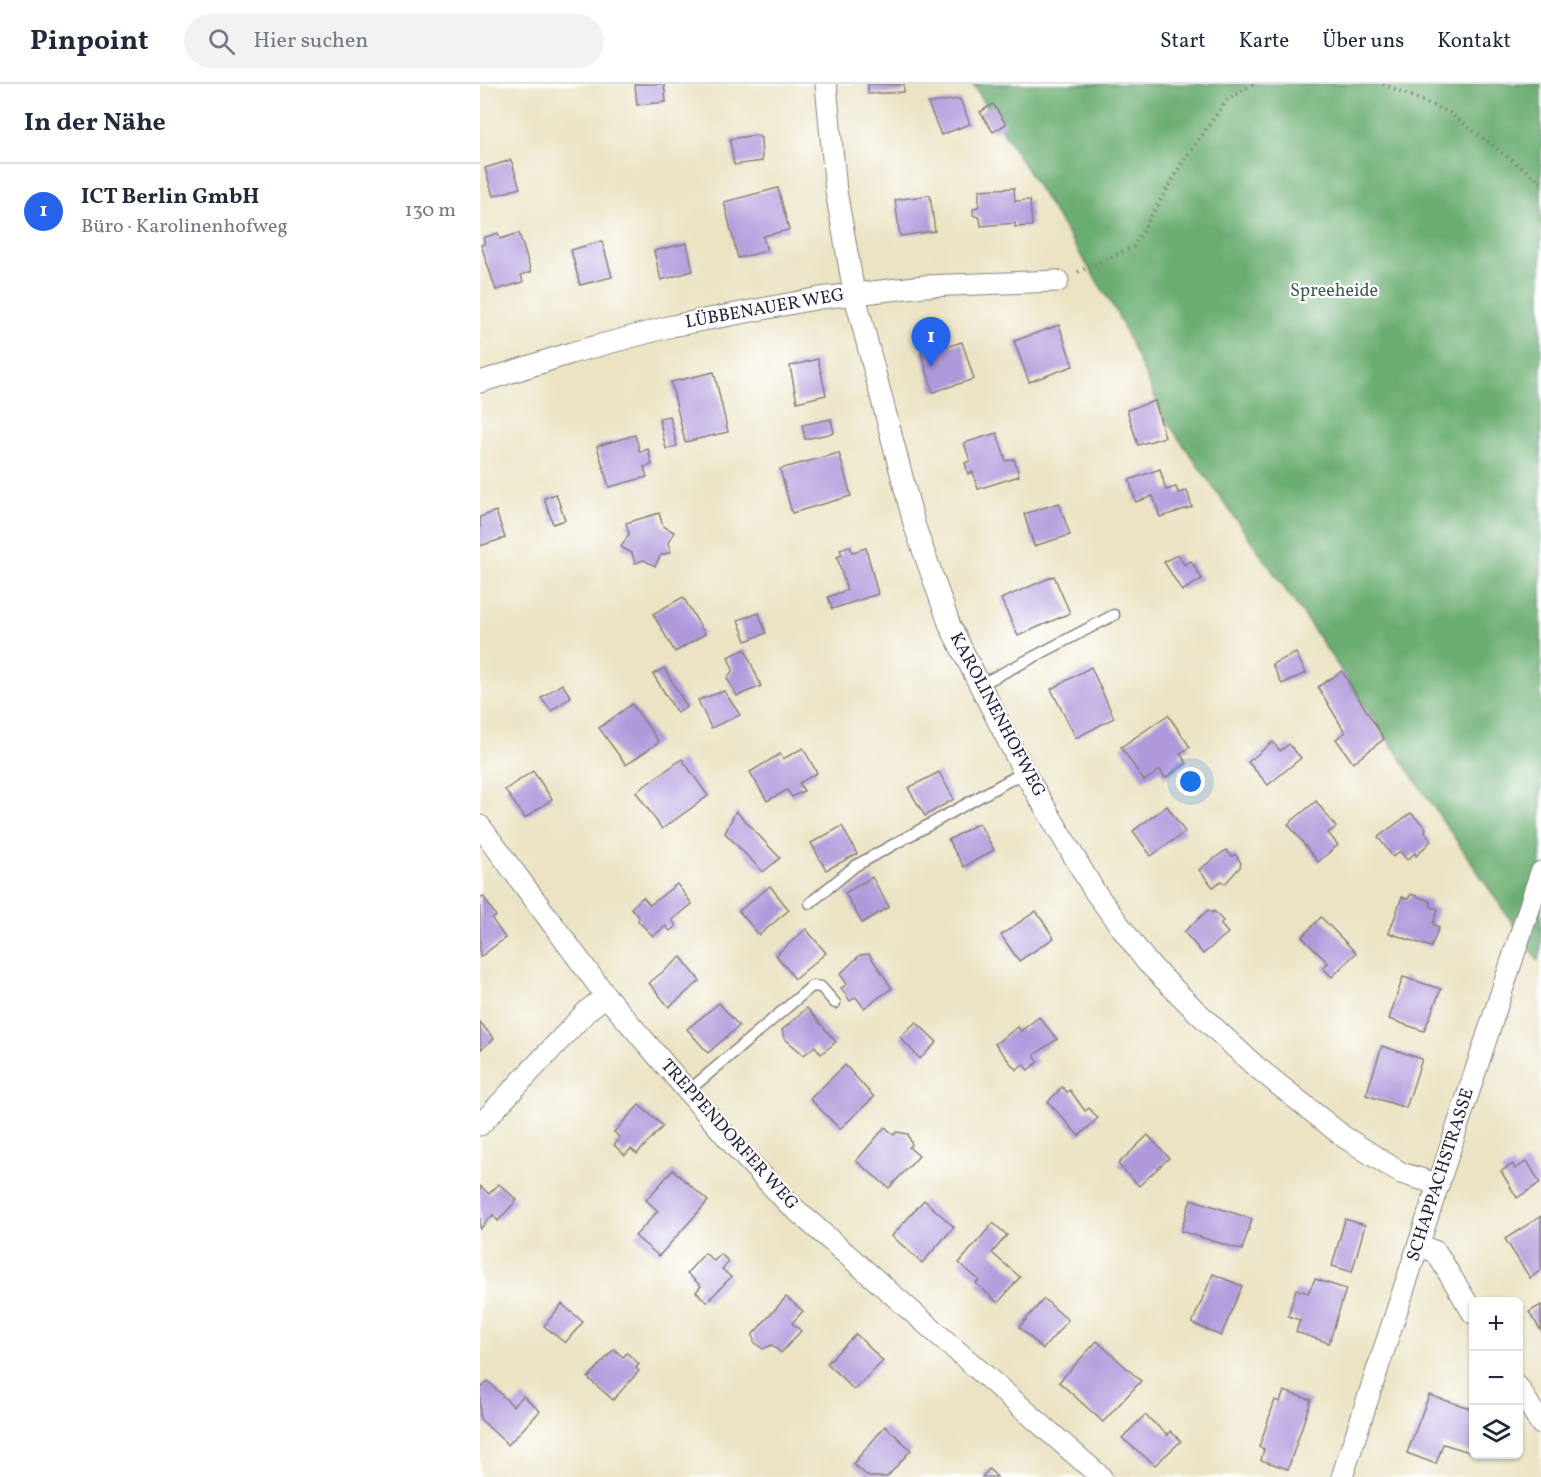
<!DOCTYPE html>
<html lang="de">
<head>
<meta charset="utf-8">
<style>
	body { margin:0; font-family:Vollkorn,serif; background:#f2f2f3; color:#1f2937 }
	.controls { position:absolute; right:18px; bottom:18px; display:grid; overflow:hidden; border-radius:9px; box-shadow:0 2px 4px #0004 }
	.controls button { width:54px; height:54px; display:grid; place-items:center; padding:0; border:0; border-bottom:2px solid #e0e1e3; background:#fff; color:#1f2937; font:30px sans-serif }
	.you { position:absolute; left:711px; top:698px; width:21px; height:21px; margin:-15px; border:4px solid #fff; border-radius:50%; background:#1a73e8; box-shadow:0 0 0 9px #1a73e833 }
	.badge { display:grid; place-items:center; width:39px; height:39px; border-radius:50%; background:#2563eb; color:#fff; font-size:20px; font-weight:700 }
	.pin { position:absolute; translate:-50% -50px; filter:drop-shadow(0 2px 3px #0008) }
	.pin::after { content:''; position:absolute; top:32px; width:21px; height:18px; background:inherit; clip-path:polygon(0 0,100% 0,50% 100%) }
	.list { margin:0; padding:0; list-style:none }
	h2 { display:flex; justify-content:space-between; align-items:center; height:78px; margin:0; padding:0 24px; font-size:26px }
	h2 small { font-size:20px; font-weight:400; color:#747a83 }
	.list li { display:grid; grid-template-columns:39px 1fr auto; gap:18px; align-items:center; box-sizing:border-box; height:96px; padding:0 24px; border-top:2px solid #e0e1e3 }
	.list b { display:block; font-size:22px; white-space:nowrap }
	.list p { margin:0; font-size:20px; white-space:nowrap; color:#747a83 }
	.list em { font-size:20px; font-style:normal; color:#747a83 }
	.icon { flex:none; width:33px; height:33px; fill:none; stroke:currentColor; stroke-width:2; stroke-linecap:round; stroke-linejoin:round }
	.map { position:relative; flex:none; width:1061px; height:1393px; overflow:hidden }
	header { display:flex; align-items:center; gap:36px; box-sizing:border-box; height:84px; padding:0 30px; background:#fff; border-bottom:2px solid #e0e1e3 }
	header strong { font-size:28px }
	nav { display:flex; gap:33px; margin-inline-start:auto; font-size:21px }
	.search { width:420px; height:54px; background:#f2f2f3; display:flex; align-items:center; gap:15px; box-sizing:border-box; padding:0 21px; border-radius:33px; color:#747a83; font-size:22px }
	main { display:flex }
	aside { flex:1; background:#fff }
	.map>svg:first-child { display:block }
	.forest { fill:#6bad71; stroke:#466856; stroke-width:1.5 }
	.building { fill:#af99db }
	.lines { fill:none; stroke-linecap:round; stroke-linejoin:round }
	.lane-casing { stroke:#86827f; stroke-width:13 }
	.street-casing { stroke:#86827f; stroke-width:23 }
	.path { stroke:#86827f; stroke-width:4; stroke-dasharray:1.5 4.5; stroke-linecap:butt }
	.lane { stroke:#fff; stroke-width:10 }
	.street { stroke:#fff; stroke-width:21 }
	.labels { text-anchor:middle; dominant-baseline:central; stroke-width:4.5; stroke-linejoin:round; paint-order:stroke }
	.park-label { font-size:18px; fill:#445c54; stroke:#fff }
	.street-label { font-size:18px; fill:#22223b; stroke:#fff }
</style>
</head>
<body>
<header>
<strong>Pinpoint</strong>
<div class="search"><svg class="icon" aria-label="search" viewBox="0 0 24 24"><circle cx="10" cy="10" r="6"/><path d="M15 15l6 6"/></svg>Hier suchen</div>
<nav><a>Start</a><a>Karte</a><a>Über uns</a><a>Kontakt</a></nav>
</header>
<main>
<aside>
<h2>In der Nähe<small></small></h2>
<ul class="list">
<li><span class="badge">1</span><div><b>ICT Berlin GmbH</b><p>Büro · Karolinenhofweg</p></div><em>130 m</em></li>
</ul>
</aside>
<div class="map">
<svg width="1061" height="1393" viewBox="0 0 1061 1393">
	<rect width="100%" height="100%" fill="#fff"/>
	<filter id="ink" filterUnits="userSpaceOnUse"><feTurbulence type="fractalNoise" baseFrequency=".0167" numOctaves="2"/><feDisplacementMap in="SourceGraphic" scale="12" xChannelSelector="R" yChannelSelector="G"/><feConvolveMatrix kernelMatrix="1 2 1 2 8 2 1 2 1" color-interpolation-filters="sRGB"/></filter>
	<filter id="wash" filterUnits="userSpaceOnUse"><feTurbulence type="fractalNoise" baseFrequency=".008" numOctaves="4" result="noise"/><feDisplacementMap in="SourceGraphic" scale="24" xChannelSelector="R" yChannelSelector="G"/><feGaussianBlur stdDeviation="1.35" result="paint"/><feColorMatrix in="noise" values="0 0 0 0 0 0 0 0 0 0 0 0 0 0 0 0 0 1.4 0 .05"/><feComposite in="paint" operator="in"/></filter>
	<g filter="url(#wash)">
		<rect width="100%" height="100%" fill="#ebe3c3"/>
		<!-- forest -->
		<polygon class="forest" points="493,0 1061,0 1061,869 1058,877 825,533 685,335 636,227"/>
		<g id="blocks">
			<!-- building -->
			<g class="building">
				<polygon points="155,0 184,0 186,18 157,21"/>
				<polygon points="388,0 424,0 424,8 388,10"/>
				<polygon points="480,15 490,40 461,51 448,19"/>
				<polygon points="513,20 526,40 513,48 500,28"/>
				<polygon points="276,51 281,54 282,77 254,81 250,55"/>
				<polygon points="31,76 40,104 13,112 5,84"/>
				<polygon points="298,104 309,146 283,152 287,167 258,174 244,118"/>
				<polygon points="534,104 535,117 550,116 552,142 535,143 535,139 501,142 500,134 493,131 493,125 499,122 499,106"/>
				<polygon points="450,111 455,147 420,152 415,116"/>
				<polygon points="18,149 20,155 39,149 51,188 41,191 43,198 16,206 1,161 5,160 3,154"/>
				<polygon points="122,157 132,193 100,201 91,166"/>
				<polygon points="207,159 213,187 181,196 174,167"/>
				<polygon points="579,241 593,282 549,298 534,257"/>
				<polygon points="482,258 494,295 453,308 441,268 454,264 454,267"/>
				<polygon points="338,275 346,311 317,318 310,282"/>
				<polygon points="234,288 248,348 205,358 191,298"/>
				<polygon points="675,317 685,353 658,361 647,326"/>
				<polygon points="190,332 197,362 186,365 179,334"/>
				<polygon points="351,335 354,349 325,355 322,341"/>
				<polygon points="517,349 526,377 534,375 539,392 498,405 493,388 488,390 485,379 490,377 484,359"/>
				<polygon points="155,351 160,368 168,365 172,381 164,383 167,393 129,403 117,362"/>
				<polygon points="359,369 371,412 312,429 300,385"/>
				<polygon points="680,385 686,406 696,403 698,409 707,407 712,423 680,433 673,412 656,418 649,396"/>
				<polygon points="76,410 85,436 73,440 64,414"/>
				<polygon points="579,419 590,451 554,462 544,430"/>
				<polygon points="16,427 25,454 0,462 0,433"/>
				<polygon points="179,429 183,442 194,448 188,459 191,468 181,471 175,482 164,476 155,479 152,469 141,463 149,450 146,439"/>
				<polygon points="370,462 372,468 386,464 398,510 352,525 348,513 367,506 357,473 362,471 360,465"/>
				<polygon points="698,470 704,481 711,477 722,495 702,507 684,478"/>
				<polygon points="574,492 590,529 538,552 521,515"/>
				<polygon points="203,513 225,550 195,568 173,530"/>
				<polygon points="279,529 286,549 266,557 258,536"/>
				<polygon points="265,565 281,602 257,612 247,594 253,586 248,573"/>
				<polygon points="816,569 826,589 802,600 792,580"/>
				<polygon points="611,583 634,634 596,654 571,605"/>
				<polygon points="184,584 207,623 197,629 173,590"/>
				<polygon points="862,587 904,655 873,679 856,655 865,648 838,603"/>
				<polygon points="82,600 91,613 71,627 61,614"/>
				<polygon points="244,607 260,631 231,644 218,616"/>
				<polygon points="152,620 179,658 146,681 119,644"/>
				<polygon points="688,631 710,663 700,670 707,679 685,694 680,686 664,697 641,663"/>
				<polygon points="793,658 800,667 809,660 821,674 788,701 768,678"/>
				<polygon points="323,664 337,689 319,699 324,707 312,713 307,706 287,717 270,688 300,670 303,675"/>
				<polygon points="202,675 228,712 182,745 156,708"/>
				<polygon points="53,687 72,715 45,734 25,706"/>
				<polygon points="459,688 474,715 445,732 428,704"/>
				<polygon points="836,717 856,743 848,749 858,761 838,778 808,740"/>
				<polygon points="687,722 705,748 671,772 653,747"/>
				<polygon points="256,727 300,774 283,788 245,749"/>
				<polygon points="931,729 946,744 945,748 951,757 936,772 935,769 927,776 920,767 913,773 898,753"/>
				<polygon points="499,739 514,766 484,783 468,756"/>
				<polygon points="362,742 377,770 346,786 331,759"/>
				<polygon points="746,766 752,772 755,770 761,779 760,783 745,800 741,797 733,803 719,786"/>
				<polygon points="392,793 409,823 382,839 365,809"/>
				<polygon points="197,800 212,820 192,836 196,842 190,847 186,842 173,852 158,837 159,833 151,824 163,813 170,821"/>
				<polygon points="290,802 309,826 279,851 259,827"/>
				<polygon points="931,810 950,817 951,823 958,825 953,840 959,843 951,863 909,849 922,813 928,815"/>
				<polygon points="3,812 16,832 12,835 25,854 0,873 0,814"/>
				<polygon points="728,826 732,829 734,827 743,837 740,840 748,849 723,870 704,848"/>
				<polygon points="556,827 574,854 539,877 521,851"/>
				<polygon points="841,833 876,869 852,893 843,884 848,879 822,853"/>
				<polygon points="326,845 346,869 315,895 296,871"/>
				<polygon points="389,870 412,904 384,924 376,913 370,917 361,904 367,900 360,890 380,871"/>
				<polygon points="201,873 220,897 189,923 169,899"/>
				<polygon points="923,893 961,905 944,947 909,935"/>
				<polygon points="239,919 259,942 228,969 207,945"/>
				<polygon points="327,924 356,958 341,970 335,962 324,971 304,954 302,946"/>
				<polygon points="559,933 577,955 554,971 558,978 548,986 543,980 536,986 515,960 538,943 541,947"/>
				<polygon points="0,938 14,955 0,966"/>
				<polygon points="436,938 457,958 440,975 420,953"/>
				<polygon points="902,962 942,975 926,1024 886,1011"/>
				<polygon points="365,981 394,1013 360,1045 330,1015"/>
				<polygon points="582,1003 587,1008 590,1006 605,1027 609,1024 618,1034 599,1052 568,1018"/>
				<polygon points="159,1021 183,1042 157,1070 151,1065 145,1071 134,1061 140,1054 134,1048"/>
				<polygon points="405,1043 414,1051 417,1048 428,1050 432,1061 429,1063 439,1072 409,1104 376,1077"/>
				<polygon points="668,1051 689,1074 659,1102 638,1080"/>
				<polygon points="1047,1077 1060,1099 1037,1114 1021,1087 1033,1080 1035,1085"/>
				<polygon points="193,1086 228,1117 179,1172 155,1152 178,1127 166,1116"/>
				<polygon points="19,1100 37,1116 18,1137 13,1131 0,1145 0,1102 9,1110"/>
				<polygon points="711,1115 772,1135 762,1166 701,1147"/>
				<polygon points="444,1116 474,1143 442,1179 412,1152"/>
				<polygon points="1061,1132 1061,1186 1050,1194 1025,1155"/>
				<polygon points="865,1135 885,1141 872,1188 852,1182"/>
				<polygon points="513,1139 527,1151 512,1169 540,1193 518,1219 496,1199 499,1196 479,1179"/>
				<polygon points="225,1169 234,1177 241,1170 249,1178 242,1185 251,1193 227,1218 216,1208 221,1202 207,1189"/>
				<polygon points="733,1190 762,1202 741,1252 712,1239"/>
				<polygon points="835,1195 866,1205 849,1259 816,1248 820,1236 808,1232 816,1205 828,1209"/>
				<polygon points="306,1213 323,1227 312,1239 321,1247 301,1269 292,1261 283,1265 274,1258 273,1250"/>
				<polygon points="564,1215 588,1236 563,1265 539,1243"/>
				<polygon points="82,1220 103,1238 85,1259 64,1242"/>
				<polygon points="1061,1221 1061,1247 1049,1228"/>
				<polygon points="376,1250 403,1277 374,1306 347,1279"/>
				<polygon points="617,1257 661,1297 623,1338 579,1298"/>
				<polygon points="134,1265 143,1273 147,1269 159,1280 156,1284 159,1287 133,1316 108,1294"/>
				<polygon points="8,1297 33,1322 43,1312 60,1327 28,1361 0,1335 0,1305"/>
				<polygon points="804,1307 831,1316 808,1385 781,1376 784,1365 779,1363 795,1316 800,1318"/>
				<polygon points="949,1311 993,1325 993,1369 963,1360 956,1380 927,1369"/>
				<polygon points="665,1331 688,1351 690,1347 701,1357 675,1381 642,1354"/>
				<polygon points="405,1342 431,1366 407,1393 389,1393 373,1380"/>
				<polygon points="509,1385 517,1393 502,1393"/>
			</g>
		</g>
	</g>
	<g filter="url(#ink)">
		<use href="#blocks" fill-opacity="0" stroke="#86827f" stroke-width="1.5"/>
		<g class="lines">
			<defs>
				<g id="lane">
					<polyline points="498,602 634,531"/>
					<polyline points="330,819 375,782 544,688"/>
					<polyline points="207,1008 332,902 341,903 355,919"/>
				</g>
				<g id="street">
					<polyline points="346,0 356,107 374,208 435,443 470,542 544,688 615,808 666,877 715,926 774,981 864,1053 921,1089 957,1100"/>
					<polyline points="0,298 91,269 192,242 340,214 445,202 578,197"/>
					<polyline points="0,742 126,912 259,1067 308,1119 621,1393"/>
					<polyline points="0,1041 108,926 126,912"/>
					<polyline points="939,1161 956,1168 993,1229"/>
					<polyline points="1038,1303 1061,1340"/>
					<polyline points="862,1393 1061,788"/>
				</g>
			</defs>
			<!-- lane casing -->
			<use href="#lane" class="lane-casing"/>
			<!-- street casing -->
			<use href="#street" class="street-casing"/>
			<!-- path -->
			<g class="path">
				<polyline points="903,0 970,29 1061,98"/>
				<polyline points="598,188 653,163 704,76 747,16 773,0"/>
			</g>
			<!-- lane -->
			<use href="#lane" class="lane"/>
			<!-- street -->
			<use href="#street" class="street"/>
		</g>
	</g>
	<g class="labels">
		<!-- park labels -->
		<g class="park-label">
			<text x="854" y="207">Spreeheide</text>
		</g>
		<!-- street labels -->
		<g class="street-label">
			<text transform="translate(285 225) rotate(-10)">LÜBBENAUER WEG</text>
			<text transform="translate(517 631) rotate(62)">KAROLINENHOFWEG</text>
			<text transform="translate(249 1051) rotate(48)">TREPPENDORFER WEG</text>
			<text transform="translate(961 1091) rotate(-72)">SCHAPPACHSTRASSE</text>
		</g>
	</g>
</svg>
<div class="controls">
<button>+</button>
<button>−</button>
<button><svg class="icon" aria-label="layers" viewBox="0 0 24 24"><path d="M12 4l9 5-9 5-9-5zM3 14l9 5 9-5"/></svg></button>
</div>
<div class="you"></div>
<div class="pin badge" style="left:451px;top:283px">1</div>
</div>
</main>
</body>
</html>
